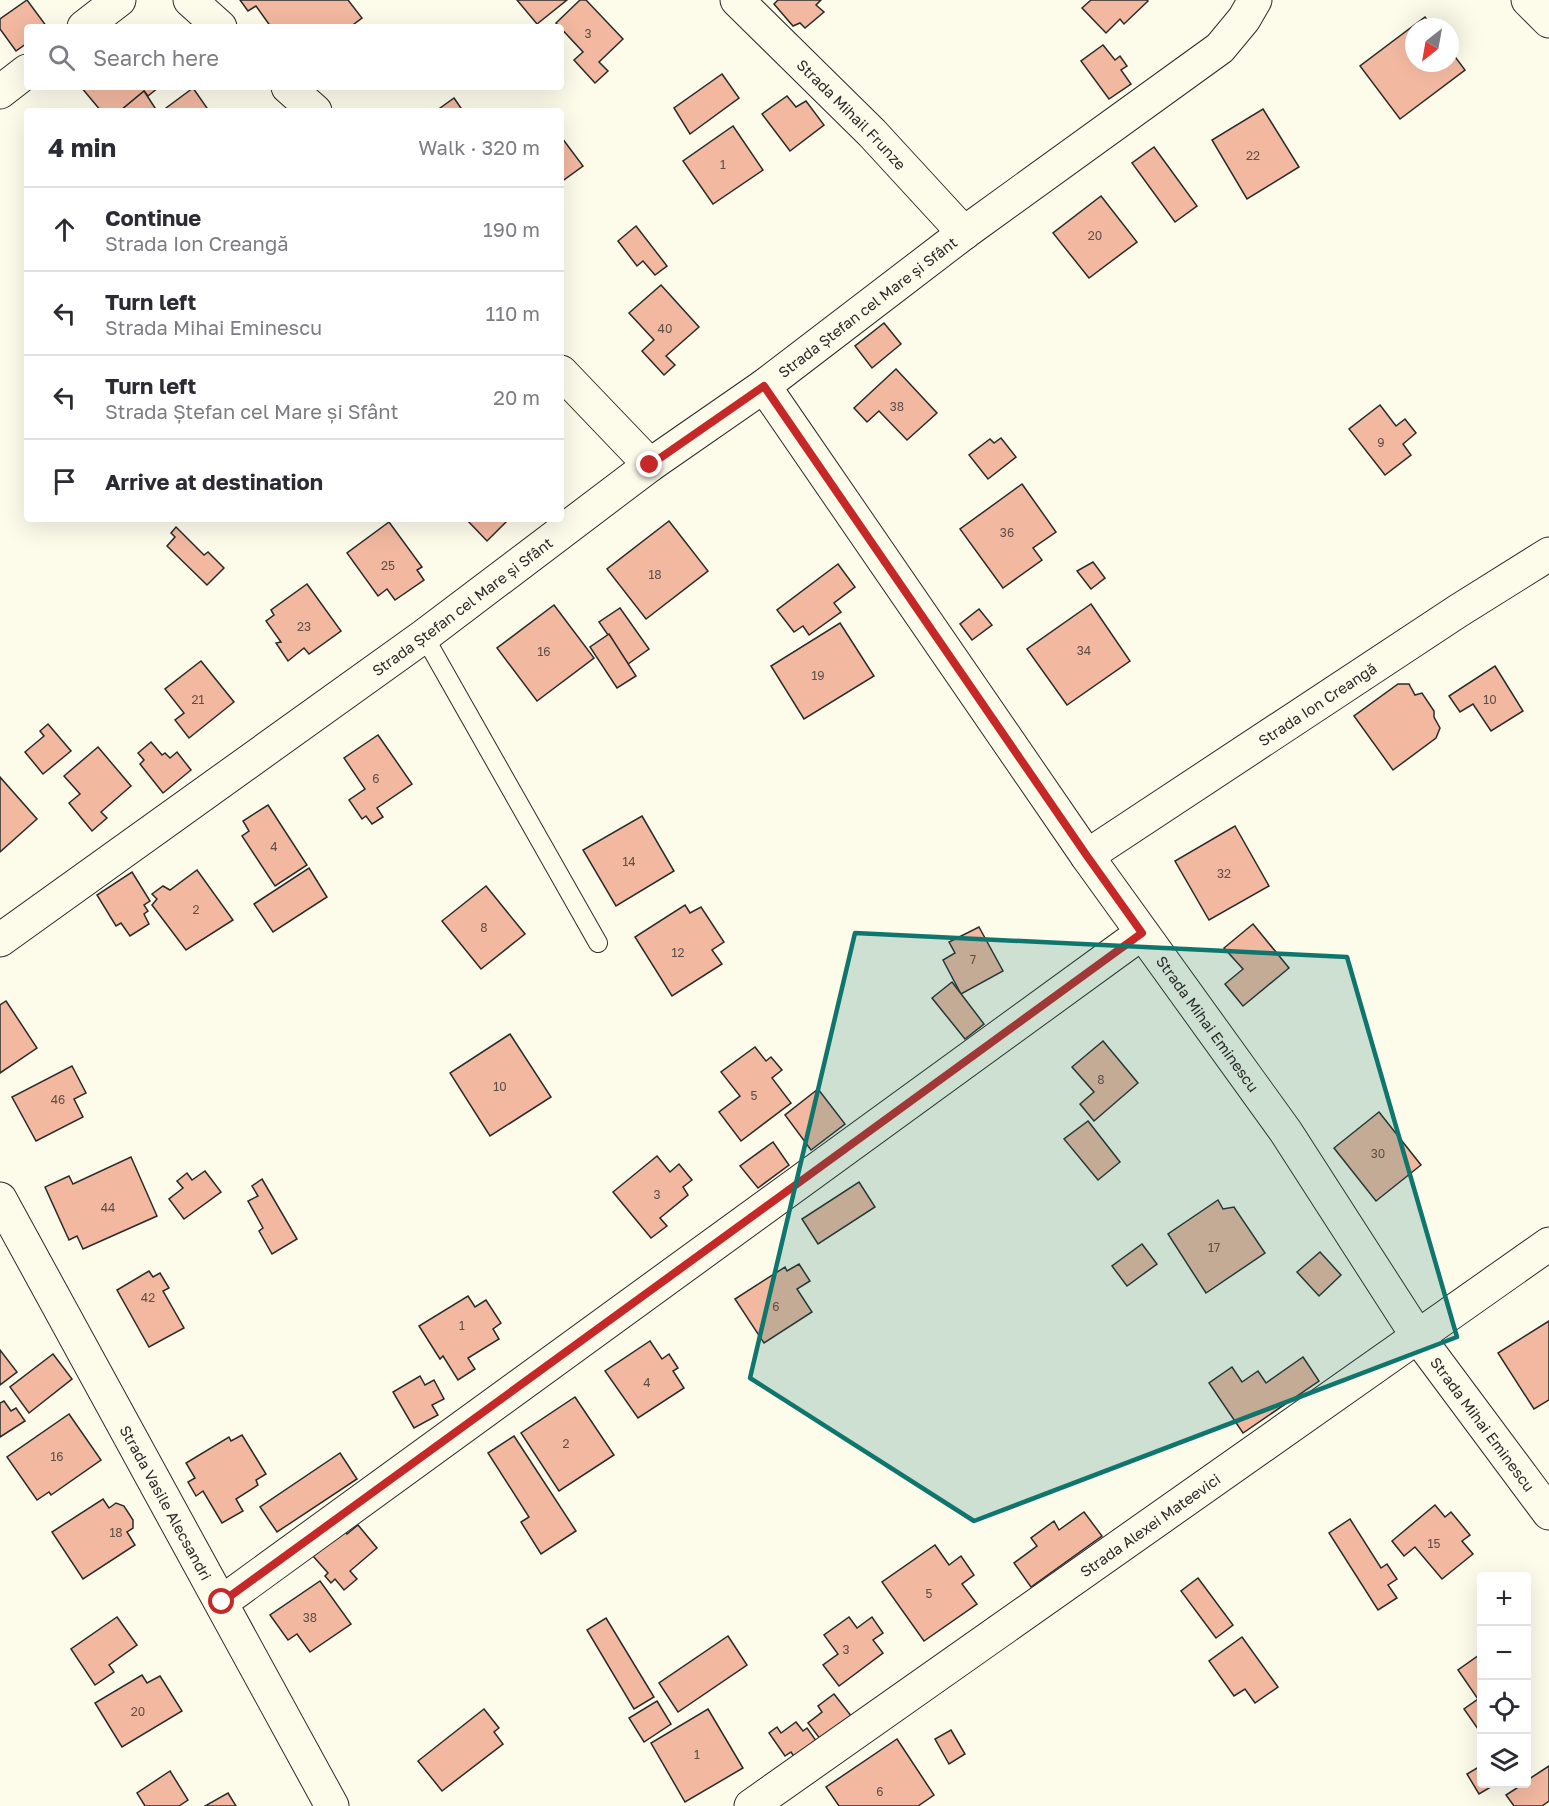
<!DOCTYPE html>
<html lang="en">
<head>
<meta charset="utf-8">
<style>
	body { margin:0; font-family:"Golos Text",sans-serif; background:#f2f2f3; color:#2b2b33 }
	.controls { position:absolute; right:18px; bottom:18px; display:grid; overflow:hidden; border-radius:6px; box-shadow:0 6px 24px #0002 }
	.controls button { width:54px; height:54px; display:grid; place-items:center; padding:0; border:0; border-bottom:2px solid #e1e1e2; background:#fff; color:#2b2b33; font:30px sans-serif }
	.compass { position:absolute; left:1405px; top:18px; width:54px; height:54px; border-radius:50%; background:#fff; box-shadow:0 6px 24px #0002; rotate:211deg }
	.stop { position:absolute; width:18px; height:18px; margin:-14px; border:4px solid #c62828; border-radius:50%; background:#fff }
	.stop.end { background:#c62828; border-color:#fff; box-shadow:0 2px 6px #0008 }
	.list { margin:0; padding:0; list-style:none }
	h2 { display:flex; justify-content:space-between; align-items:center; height:78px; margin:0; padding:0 24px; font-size:26px }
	h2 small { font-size:20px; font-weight:400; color:#7c7c81 }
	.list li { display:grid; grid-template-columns:39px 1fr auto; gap:18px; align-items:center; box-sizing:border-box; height:84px; padding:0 24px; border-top:2px solid #e1e1e2 }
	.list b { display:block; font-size:22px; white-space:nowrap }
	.list p { margin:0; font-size:20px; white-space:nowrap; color:#7c7c81 }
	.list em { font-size:20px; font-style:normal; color:#7c7c81 }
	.icon { flex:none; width:33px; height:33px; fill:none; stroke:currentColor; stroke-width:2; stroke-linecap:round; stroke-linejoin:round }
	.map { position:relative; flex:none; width:1549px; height:1806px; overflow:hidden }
	.search { position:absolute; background:#fff; box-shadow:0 6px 24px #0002; left:24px; top:24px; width:540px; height:66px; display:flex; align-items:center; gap:15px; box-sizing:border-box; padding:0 21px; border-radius:6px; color:#7c7c81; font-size:22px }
	.panel { position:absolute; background:#fff; box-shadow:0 6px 24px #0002; left:24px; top:108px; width:540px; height:414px; border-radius:6px }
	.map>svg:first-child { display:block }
	.building { fill:#f2b8a0; stroke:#2b2b2b; stroke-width:1.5 }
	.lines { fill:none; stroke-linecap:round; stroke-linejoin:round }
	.lane-casing { stroke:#2b2b2b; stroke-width:20 }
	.street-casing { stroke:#2b2b2b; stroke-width:35 }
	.lane { stroke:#fdfbea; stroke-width:18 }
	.street { stroke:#fdfbea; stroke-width:33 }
	.route { stroke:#c62828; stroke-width:8 }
	.marked { fill:#0f766e; fill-opacity:0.2; stroke:#0f766e; stroke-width:4.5; stroke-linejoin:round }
	.labels { text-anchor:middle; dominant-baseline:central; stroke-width:4.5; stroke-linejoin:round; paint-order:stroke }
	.number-label { font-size:12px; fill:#5d4e48 }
	.street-label { font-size:15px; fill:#2b2b2b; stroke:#fdfbea }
</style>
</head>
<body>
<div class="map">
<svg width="1549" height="1806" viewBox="0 0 1549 1806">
	<rect width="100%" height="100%" fill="#fdfbea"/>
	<!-- building -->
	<g class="building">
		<polygon points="27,0 47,27 27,27 27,43 16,51 0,29 0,19"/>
		<polygon points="240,0 348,0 362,18 350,27 271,27 256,6 248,11"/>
		<polygon points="517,0 567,0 537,24"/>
		<polygon points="580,0 586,0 623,39 599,62 608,71 595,83 574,60 583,52 556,23"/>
		<polygon points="778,0 821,0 816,5 824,12 805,28 800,23 793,26 774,4"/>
		<polygon points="1091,0 1147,0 1148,1 1124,24 1120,19 1106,33 1082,8"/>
		<polygon points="1425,17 1433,27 1414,27 1414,63 1450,63 1450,50 1465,70 1400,119 1360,66"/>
		<polygon points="1103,45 1115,60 1120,56 1127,66 1121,70 1131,84 1109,99 1081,61"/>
		<polygon points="722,74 739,98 690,134 674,108"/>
		<polygon points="81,87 159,87 148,96 144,91 120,111 101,111"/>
		<polygon points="193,88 207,108 203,111 162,111"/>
		<polygon points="144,91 157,111 120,111"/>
		<polygon points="787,96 796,107 806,101 824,125 790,151 762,114"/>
		<polygon points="454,98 463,111 436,111"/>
		<polygon points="1263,109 1299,167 1247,199 1212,140"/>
		<polygon points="733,126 763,170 713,204 683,161"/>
		<polygon points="562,138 583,166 561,182 561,139"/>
		<polygon points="1154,147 1197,206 1175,222 1132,163"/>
		<polygon points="1101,196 1137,242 1089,278 1053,233"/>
		<polygon points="636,226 667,266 655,275 643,261 637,266 618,241"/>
		<polygon points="661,285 699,327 666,356 675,365 664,375 642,351 654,340 629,313"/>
		<polygon points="884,323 901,344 872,368 855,346"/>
		<polygon points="896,369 937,413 907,440 879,411 867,422 854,408"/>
		<polygon points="1380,405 1396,426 1405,419 1416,433 1403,444 1411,455 1385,475 1349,429"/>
		<polygon points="1001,438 1016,457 988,479 969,455 990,439 994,443"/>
		<polygon points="1022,484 1056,532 1033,548 1042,560 1003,588 960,529"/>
		<polygon points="466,519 507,519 508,520 487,541"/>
		<polygon points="669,521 708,571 646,619 607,569"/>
		<polygon points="389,522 422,567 417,570 424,580 395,600 387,589 378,596 347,553"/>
		<polygon points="176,527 204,555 208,552 224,568 207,585 167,546 175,537 171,533"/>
		<polygon points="1093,562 1105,578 1091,589 1077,571"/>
		<polygon points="838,564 855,587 834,603 841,612 809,635 803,626 794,632 777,610"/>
		<polygon points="307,584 341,631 309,654 304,648 288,661 276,643 281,642 266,621 274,615 271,610"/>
		<polygon points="1091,604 1130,661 1067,705 1027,649"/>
		<polygon points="554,605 594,658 537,701 497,648"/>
		<polygon points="620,608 649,649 628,664 599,622"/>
		<polygon points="979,609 992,625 972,640 960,624"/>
		<polygon points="840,623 874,676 804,719 771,666"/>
		<polygon points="609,634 636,676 617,688 590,647"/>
		<polygon points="201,661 234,702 189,738 175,720 184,713 165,689"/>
		<polygon points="1495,666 1523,711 1491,731 1473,704 1460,712 1449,696"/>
		<polygon points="1398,684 1409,684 1415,695 1422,693 1434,711 1434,717 1440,728 1436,738 1393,770 1354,716"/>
		<polygon points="48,724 71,751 43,774 25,752 44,736 40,731"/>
		<polygon points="378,735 412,784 377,808 383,817 372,824 366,816 362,819 349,800 365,789 344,758"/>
		<polygon points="151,742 162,755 165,753 170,758 177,752 191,770 163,793 140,764 144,760 138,753"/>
		<polygon points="98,747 131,786 101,812 107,818 92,831 69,803 80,794 64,776"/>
		<polygon points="0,777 37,819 0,852"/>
		<polygon points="268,805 307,865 275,886 242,836 249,831 243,821"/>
		<polygon points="642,816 674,871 616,906 583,850"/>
		<polygon points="1235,826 1269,886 1209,920 1175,861"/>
		<polygon points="309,868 327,897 273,932 254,904"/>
		<polygon points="197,870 233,920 186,950 152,905 157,899 152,894 163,886 170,890"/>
		<polygon points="132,872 150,901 144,905 148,911 144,914 149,924 130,936 121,923 116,926 97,895"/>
		<polygon points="486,886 525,934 481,969 442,921"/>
		<polygon points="685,905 690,913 701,907 724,942 712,950 722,964 672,996 635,937"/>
		<polygon points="1253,924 1289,968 1243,1006 1225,984 1243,969 1224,948"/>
		<polygon points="979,927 1003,971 961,994 943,960 955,953 949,942"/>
		<polygon points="952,982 984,1024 965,1039 932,998"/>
		<polygon points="6,1001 37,1048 0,1073 0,1005"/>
		<polygon points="510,1034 551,1097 490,1136 450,1073"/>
		<polygon points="1103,1041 1138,1083 1094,1121 1080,1104 1094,1092 1072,1067"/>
		<polygon points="755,1047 766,1061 771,1057 782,1070 772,1078 791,1103 741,1141 719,1112 740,1096 721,1072"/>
		<polygon points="72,1066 86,1093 74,1099 83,1117 36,1141 12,1097"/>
		<polygon points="818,1089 845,1124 811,1150 785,1115"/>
		<polygon points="1379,1112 1421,1165 1376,1201 1334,1148"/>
		<polygon points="1088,1121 1120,1162 1098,1180 1064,1139"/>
		<polygon points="773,1142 789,1165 758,1188 740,1166"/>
		<polygon points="657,1156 670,1172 679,1164 692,1180 683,1187 688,1195 660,1218 667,1226 651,1238 613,1192"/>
		<polygon points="131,1157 157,1216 83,1249 77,1236 69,1240 45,1187 69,1176 73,1184"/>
		<polygon points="205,1171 221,1192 184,1219 169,1199 183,1188 177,1181 187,1173 192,1180"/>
		<polygon points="262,1179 297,1239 272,1254 259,1231 263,1228 248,1201 258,1196 252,1186"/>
		<polygon points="859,1182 875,1207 818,1244 802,1219"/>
		<polygon points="1218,1200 1223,1209 1234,1207 1265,1253 1206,1293 1168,1234"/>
		<polygon points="1142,1244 1157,1264 1127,1286 1112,1266"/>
		<polygon points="1320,1252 1341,1275 1319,1296 1297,1272"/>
		<polygon points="799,1264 810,1281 797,1289 812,1312 764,1343 735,1299 785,1267 787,1271"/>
		<polygon points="149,1271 153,1277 160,1273 169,1288 163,1291 184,1328 149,1347 117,1290"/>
		<polygon points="468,1296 475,1307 486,1300 501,1323 493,1329 499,1339 468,1358 475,1369 458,1380 443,1356 440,1359 419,1326"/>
		<polygon points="1549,1321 1549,1400 1534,1409 1498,1353"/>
		<polygon points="650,1341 662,1359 669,1354 678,1368 673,1371 684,1388 638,1418 605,1371"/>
		<polygon points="0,1350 17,1372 0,1385"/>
		<polygon points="53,1354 72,1379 29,1413 10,1387"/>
		<polygon points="1303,1357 1319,1381 1243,1433 1209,1383 1232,1367 1242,1382 1258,1371 1266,1383"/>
		<polygon points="420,1376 425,1385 434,1380 444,1399 432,1405 438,1415 414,1428 393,1392"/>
		<polygon points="575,1397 614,1455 559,1491 521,1433"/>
		<polygon points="4,1401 11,1411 16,1408 25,1421 0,1437 0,1403"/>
		<polygon points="69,1414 101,1460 51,1495 49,1492 37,1500 7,1457"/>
		<polygon points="242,1435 266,1474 256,1480 258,1485 236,1499 243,1511 222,1523 203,1491 196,1496 188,1482 195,1478 186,1463 229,1437 231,1441"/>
		<polygon points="514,1436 576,1531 541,1554 521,1522 529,1517 488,1453"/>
		<polygon points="340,1453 357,1479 277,1532 260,1507"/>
		<polygon points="103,1499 109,1508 116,1503 124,1506 133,1520 133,1528 127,1532 135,1545 83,1579 52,1532"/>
		<polygon points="1435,1505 1445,1517 1451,1512 1470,1535 1462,1541 1473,1554 1442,1579 1415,1547 1404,1556 1392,1541"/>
		<polygon points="1084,1512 1102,1536 1031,1587 1014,1563 1037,1546 1031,1538 1054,1521 1059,1530"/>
		<polygon points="1350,1519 1381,1568 1387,1564 1397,1579 1388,1585 1397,1598 1378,1610 1329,1533"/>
		<polygon points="358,1525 377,1548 350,1571 357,1579 344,1590 335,1579 331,1583 325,1576 328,1573 313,1556 345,1528 347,1534"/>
		<polygon points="935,1545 949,1565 961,1556 974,1575 962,1584 977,1604 924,1641 882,1582"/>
		<polygon points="1198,1578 1233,1625 1216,1638 1181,1591"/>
		<polygon points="320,1581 351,1624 310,1652 297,1634 288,1640 270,1615"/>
		<polygon points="117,1617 137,1645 109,1665 114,1672 95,1685 71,1649"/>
		<polygon points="849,1617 857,1628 872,1617 883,1633 873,1640 883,1653 839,1686 823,1665 838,1654 824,1635"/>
		<polygon points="606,1618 654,1697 634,1709 587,1630"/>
		<polygon points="728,1636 747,1665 678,1712 659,1683"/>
		<polygon points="1242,1637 1278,1687 1255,1703 1245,1689 1234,1696 1209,1661"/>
		<polygon points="1482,1653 1482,1726 1478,1729 1464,1709 1478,1699 1458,1670"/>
		<polygon points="142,1675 147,1683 160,1676 182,1711 122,1747 95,1703"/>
		<polygon points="834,1694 852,1717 821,1740 808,1723 822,1712 818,1706"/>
		<polygon points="657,1701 671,1724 644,1742 629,1718"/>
		<polygon points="484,1709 499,1728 494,1732 503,1744 442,1791 418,1761"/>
		<polygon points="708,1709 743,1768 685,1802 651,1743"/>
		<polygon points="796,1722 803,1731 807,1728 817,1742 795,1758 791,1752 785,1756 769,1733 777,1727 781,1733"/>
		<polygon points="951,1730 965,1754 949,1764 935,1739"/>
		<polygon points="897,1739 934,1795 918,1806 839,1806 826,1787"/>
		<polygon points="1482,1765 1482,1784 1496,1784 1479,1794 1467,1774"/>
		<polygon points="1549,1766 1549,1801 1542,1806 1514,1806 1506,1795 1523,1784 1526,1784 1526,1781"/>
		<polygon points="170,1771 188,1800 179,1806 145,1806 137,1793"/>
		<polygon points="228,1793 236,1806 205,1806"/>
	</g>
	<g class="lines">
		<defs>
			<polyline id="lane" points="424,636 598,943"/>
			<g id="street">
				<polyline points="190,0 220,27"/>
				<path id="s1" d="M 737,0 L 872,133 L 964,233"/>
				<polyline points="1528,0 1549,21"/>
				<polyline points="84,27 119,0"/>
				<polyline points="288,87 315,111"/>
				<polyline points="0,92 27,71"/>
				<polyline points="561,372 650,465"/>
				<path id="s2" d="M 764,386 L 1087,856 L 1286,1132 L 1418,1337 L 1549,1513"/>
				<path id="s3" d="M 1087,856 L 1458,611 L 1549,554"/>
				<path id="s4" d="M 0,940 L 424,636 L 650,465 L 764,386 L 964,233 L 1220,48 L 1244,19 L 1255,0"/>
				<path id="s5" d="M 0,1199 L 332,1806"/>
				<polyline points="222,1602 1142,933"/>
				<path id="s6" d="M 751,1806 L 1549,1244"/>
			</g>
		</defs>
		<!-- lane casing -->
		<use href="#lane" class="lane-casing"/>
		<!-- street casing -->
		<use href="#street" class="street-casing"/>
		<!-- lane -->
		<use href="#lane" class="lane"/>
		<!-- street -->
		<use href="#street" class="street"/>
	</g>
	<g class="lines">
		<!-- route -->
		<polyline class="route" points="222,1602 1142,933 1087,856 764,386 650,465"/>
	</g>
	<!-- marked area -->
	<path class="marked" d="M 855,933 L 1347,957 L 1457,1337 L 974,1521 L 750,1378 Z"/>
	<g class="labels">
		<!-- number labels -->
		<g class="number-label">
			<text x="588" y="33">3</text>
			<text x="1253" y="155">22</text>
			<text x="723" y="164">1</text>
			<text x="1095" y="235">20</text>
			<text x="665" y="328">40</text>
			<text x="897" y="406">38</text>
			<text x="1381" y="442">9</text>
			<text x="1007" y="532">36</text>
			<text x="388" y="565">25</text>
			<text x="655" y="574">18</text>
			<text x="304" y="626">23</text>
			<text x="1084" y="650">34</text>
			<text x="544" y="651">16</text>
			<text x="818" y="675">19</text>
			<text x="198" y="699">21</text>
			<text x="1490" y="699">10</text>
			<text x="376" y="778">6</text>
			<text x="274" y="846">4</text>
			<text x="629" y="861">14</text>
			<text x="1224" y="873">32</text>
			<text x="196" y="909">2</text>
			<text x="484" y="927">8</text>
			<text x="678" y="952">12</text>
			<text x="973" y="959">7</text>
			<text x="1101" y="1079">8</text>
			<text x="500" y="1086">10</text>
			<text x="754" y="1095">5</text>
			<text x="58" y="1099">46</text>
			<text x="1378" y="1153">30</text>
			<text x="657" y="1194">3</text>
			<text x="108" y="1207">44</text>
			<text x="1214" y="1247">17</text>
			<text x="148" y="1297">42</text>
			<text x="776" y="1306">6</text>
			<text x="462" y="1325">1</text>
			<text x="647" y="1382">4</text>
			<text x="566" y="1443">2</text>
			<text x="57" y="1456">16</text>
			<text x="116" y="1532">18</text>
			<text x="1434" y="1543">15</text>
			<text x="929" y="1593">5</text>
			<text x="310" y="1617">38</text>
			<text x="846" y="1649">3</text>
			<text x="138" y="1711">20</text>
			<text x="697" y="1754">1</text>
			<text x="880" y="1791">6</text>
		</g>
		<!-- street labels -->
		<g class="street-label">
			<text stroke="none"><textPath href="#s1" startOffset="162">Strada Mihail Frunze</textPath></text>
			<text stroke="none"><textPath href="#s4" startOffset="1074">Strada Ștefan cel Mare și Sfânt</textPath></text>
			<text stroke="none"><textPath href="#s4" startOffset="570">Strada Ștefan cel Mare și Sfânt</textPath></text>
			<text stroke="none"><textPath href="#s3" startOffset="276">Strada Ion Creangă</textPath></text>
			<text stroke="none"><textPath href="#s2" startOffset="777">Strada Mihai Eminescu</textPath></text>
			<text stroke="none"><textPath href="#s2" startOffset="1263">Strada Mihai Eminescu</textPath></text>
			<text stroke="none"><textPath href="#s5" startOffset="346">Strada Vasile Alecsandri</textPath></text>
			<text stroke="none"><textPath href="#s6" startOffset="488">Strada Alexei Mateevici</textPath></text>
		</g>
	</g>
</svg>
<div class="controls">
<button>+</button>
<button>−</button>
<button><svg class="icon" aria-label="locate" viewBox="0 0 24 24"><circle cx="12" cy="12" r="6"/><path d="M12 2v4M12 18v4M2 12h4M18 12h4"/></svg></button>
<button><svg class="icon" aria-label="layers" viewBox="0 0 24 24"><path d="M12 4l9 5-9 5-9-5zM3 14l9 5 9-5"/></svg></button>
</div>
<svg class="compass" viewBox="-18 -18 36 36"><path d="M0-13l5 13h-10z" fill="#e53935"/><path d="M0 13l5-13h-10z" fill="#7c7c81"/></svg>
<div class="stop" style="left:222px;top:1602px"></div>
<div class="stop end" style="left:650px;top:465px"></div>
<div class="search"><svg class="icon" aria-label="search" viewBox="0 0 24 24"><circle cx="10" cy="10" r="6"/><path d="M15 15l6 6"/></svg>Search here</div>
<section class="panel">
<h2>4 min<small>Walk · 320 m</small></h2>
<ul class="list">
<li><svg class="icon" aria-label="ahead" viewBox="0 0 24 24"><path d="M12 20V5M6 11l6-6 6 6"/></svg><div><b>Continue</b><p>Strada Ion Creangă</p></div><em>190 m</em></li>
<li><svg class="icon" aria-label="left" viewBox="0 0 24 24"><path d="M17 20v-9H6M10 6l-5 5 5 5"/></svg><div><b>Turn left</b><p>Strada Mihai Eminescu</p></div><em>110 m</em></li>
<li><svg class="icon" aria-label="left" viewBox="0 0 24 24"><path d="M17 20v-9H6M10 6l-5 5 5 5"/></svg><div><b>Turn left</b><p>Strada Ștefan cel Mare și Sfânt</p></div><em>20 m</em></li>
<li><svg class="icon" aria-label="arrive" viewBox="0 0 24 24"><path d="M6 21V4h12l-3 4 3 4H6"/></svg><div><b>Arrive at destination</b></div></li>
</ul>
</section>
</div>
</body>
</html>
